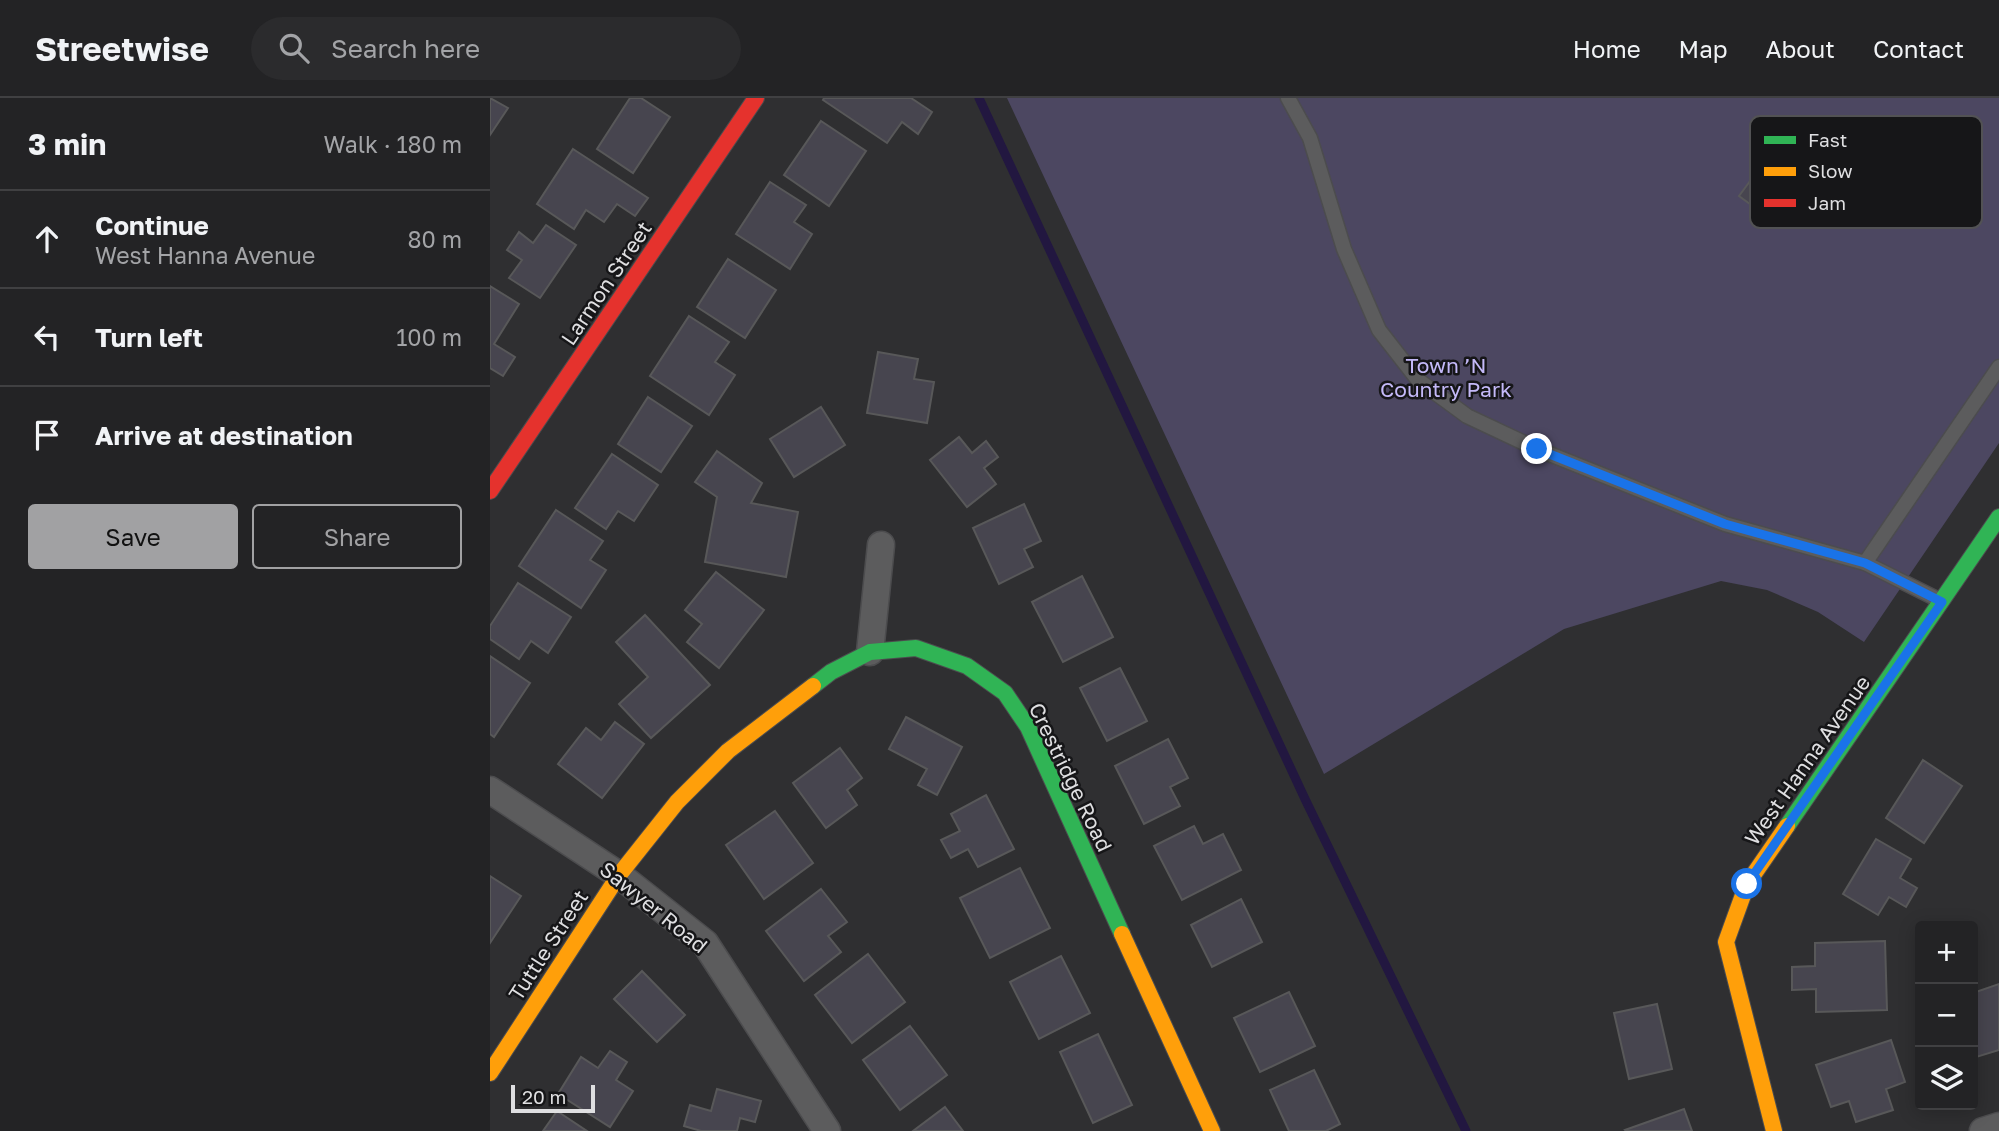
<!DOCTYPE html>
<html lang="en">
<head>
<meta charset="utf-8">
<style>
	body { margin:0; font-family:"Golos Text",sans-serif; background:#2b2b2d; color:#f1f3f6 }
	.controls { position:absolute; right:21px; bottom:21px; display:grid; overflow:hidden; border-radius:7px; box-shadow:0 4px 18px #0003 }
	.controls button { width:63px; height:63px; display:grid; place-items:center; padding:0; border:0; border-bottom:2px solid #404042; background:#232325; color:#f1f3f6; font:35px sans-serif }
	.scale { position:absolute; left:21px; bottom:18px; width:84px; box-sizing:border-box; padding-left:7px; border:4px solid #dfdfe1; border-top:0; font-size:19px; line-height:24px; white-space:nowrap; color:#dfdfe1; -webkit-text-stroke:5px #161618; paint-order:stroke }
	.stop { position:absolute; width:21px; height:21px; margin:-16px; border:5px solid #1a73e8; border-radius:50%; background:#fff }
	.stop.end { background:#1a73e8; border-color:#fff; box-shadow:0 2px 7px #0008 }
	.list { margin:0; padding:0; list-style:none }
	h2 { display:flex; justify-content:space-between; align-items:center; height:91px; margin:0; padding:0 28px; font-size:30px }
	h2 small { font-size:23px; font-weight:400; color:#a3a4a7 }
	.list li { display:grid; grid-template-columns:46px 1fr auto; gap:21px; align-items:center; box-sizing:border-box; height:98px; padding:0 28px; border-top:2px solid #404042 }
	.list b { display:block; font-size:26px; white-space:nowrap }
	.list p { margin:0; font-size:23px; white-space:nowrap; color:#a3a4a7 }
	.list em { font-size:23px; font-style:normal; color:#a3a4a7 }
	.actions { display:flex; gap:14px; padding:21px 28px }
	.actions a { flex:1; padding:16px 0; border:2px solid #a1a1a3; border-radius:7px; text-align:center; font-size:24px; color:#a1a1a3 }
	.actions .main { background:#a1a1a3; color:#111 }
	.icon { flex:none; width:38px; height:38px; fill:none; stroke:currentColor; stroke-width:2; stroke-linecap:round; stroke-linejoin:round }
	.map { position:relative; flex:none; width:1509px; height:1033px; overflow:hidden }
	header { display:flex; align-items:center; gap:42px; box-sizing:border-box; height:98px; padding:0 35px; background:#232325; border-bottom:2px solid #404042 }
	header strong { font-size:33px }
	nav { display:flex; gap:38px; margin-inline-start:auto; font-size:24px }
	.search { width:490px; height:63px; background:#2b2b2d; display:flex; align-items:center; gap:18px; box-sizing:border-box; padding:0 24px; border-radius:38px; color:#a3a4a7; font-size:26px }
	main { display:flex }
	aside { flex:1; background:#232325 }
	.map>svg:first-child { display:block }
	.green { fill:#4c4761 }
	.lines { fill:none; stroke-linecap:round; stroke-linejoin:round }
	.stream { stroke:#221740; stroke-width:9 }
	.building { fill:#47454f; stroke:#585859; stroke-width:2 }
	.lane-casing { stroke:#4c4c4e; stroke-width:17 }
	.street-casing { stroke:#4c4c4e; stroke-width:29 }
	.fast-casing { stroke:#4c4c4e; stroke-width:18 }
	.slow-casing { stroke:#4c4c4e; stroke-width:18 }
	.jam-casing { stroke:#4c4c4e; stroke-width:18 }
	.lane { stroke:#5c5c5d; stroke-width:14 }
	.street { stroke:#5c5c5d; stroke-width:26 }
	.fast { stroke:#30b455; stroke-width:16 }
	.slow { stroke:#ff9f0a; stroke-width:16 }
	.jam { stroke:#e5322d; stroke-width:16 }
	.route { stroke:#1a73e8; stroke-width:9 }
	.labels { text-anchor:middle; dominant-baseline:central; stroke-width:5; stroke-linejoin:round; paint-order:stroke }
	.street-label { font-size:21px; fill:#dfdfe1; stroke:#161618 }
	.park-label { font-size:21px; fill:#c4b9f8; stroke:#161618 }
	.key { fill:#161618; stroke:#525254; stroke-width:2 }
	.key-label { font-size:19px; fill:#dfdfe1 }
</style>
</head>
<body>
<header>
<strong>Streetwise</strong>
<div class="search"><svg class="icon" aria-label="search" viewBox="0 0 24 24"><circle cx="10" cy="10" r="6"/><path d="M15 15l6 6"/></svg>Search here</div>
<nav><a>Home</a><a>Map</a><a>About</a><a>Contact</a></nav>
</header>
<main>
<aside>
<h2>3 min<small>Walk · 180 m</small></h2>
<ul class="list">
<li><svg class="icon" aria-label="ahead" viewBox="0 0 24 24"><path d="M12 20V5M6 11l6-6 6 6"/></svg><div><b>Continue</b><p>West Hanna Avenue</p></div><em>80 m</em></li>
<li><svg class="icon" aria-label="left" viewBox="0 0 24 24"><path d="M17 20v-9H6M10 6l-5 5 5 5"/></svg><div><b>Turn left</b></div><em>100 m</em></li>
<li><svg class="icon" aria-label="arrive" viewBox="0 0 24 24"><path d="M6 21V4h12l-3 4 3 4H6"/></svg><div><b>Arrive at destination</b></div></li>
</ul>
<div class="actions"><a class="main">Save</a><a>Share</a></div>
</aside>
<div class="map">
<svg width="1509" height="1033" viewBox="0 0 1509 1033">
	<rect width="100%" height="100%" fill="#2f2f31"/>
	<!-- green -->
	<polygon class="green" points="517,0 1509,0 1509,345 1374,544 1328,514 1277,492 1231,483 1074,531 834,676"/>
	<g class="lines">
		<!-- stream -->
		<polyline class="stream" points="489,0 815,701 976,1033"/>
	</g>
	<!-- building -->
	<g class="building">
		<polygon points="0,0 18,10 0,37"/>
		<polygon points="140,0 151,0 180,19 143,75 107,51"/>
		<polygon points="334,0 421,0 442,14 428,36 412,24 397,45 333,2"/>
		<polygon points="331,23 376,53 339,108 294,77"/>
		<polygon points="83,51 158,100 145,118 127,106 114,124 96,112 84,131 47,106"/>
		<polygon points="1275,63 1301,82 1275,117 1249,98"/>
		<polygon points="280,84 316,107 304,124 322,136 300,171 246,136"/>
		<polygon points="56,127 86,147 50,200 19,180 32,162 17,152 29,134 43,145"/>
		<polygon points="238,161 286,192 255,240 207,209"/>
		<polygon points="0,188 29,206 4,246 25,259 13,278 0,270"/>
		<polygon points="199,218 239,244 225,264 245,277 219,317 160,278"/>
		<polygon points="388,254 428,261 424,281 444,284 437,325 377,315"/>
		<polygon points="158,299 202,328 171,374 128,346"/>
		<polygon points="331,309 355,347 304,379 280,341"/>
		<polygon points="469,339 482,355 496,343 508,359 494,370 506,386 477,409 440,362"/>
		<polygon points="227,353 272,385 261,405 308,414 296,479 215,464 227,399 205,384"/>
		<polygon points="122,356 168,387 144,423 128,413 116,431 85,410"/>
		<polygon points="534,406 551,443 534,451 543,469 509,486 483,430"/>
		<polygon points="66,412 113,443 100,462 116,472 91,510 29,468"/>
		<polygon points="226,474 274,512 229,570 197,544 212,526 195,512"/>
		<polygon points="592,478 623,539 573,564 542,504"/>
		<polygon points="28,485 81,519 58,555 41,543 29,561 0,541 0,528"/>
		<polygon points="155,517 220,587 161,640 129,606 158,579 126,544"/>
		<polygon points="0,558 40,585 4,639 0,636"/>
		<polygon points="630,570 657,623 617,643 590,590"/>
		<polygon points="416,619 472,649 447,697 428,687 437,671 399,651"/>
		<polygon points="125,624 154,646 112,700 68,666 96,630 111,642"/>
		<polygon points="678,641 698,680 680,689 690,708 654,726 625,668"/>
		<polygon points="350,650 372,680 357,692 367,707 336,730 303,685"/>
		<polygon points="1433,662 1472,688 1434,745 1396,720"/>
		<polygon points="496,697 524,751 488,769 478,751 461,760 451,742 470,733 461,716"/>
		<polygon points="285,713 323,765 274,801 236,747"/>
		<polygon points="704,728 713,746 733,736 751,772 692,802 664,748"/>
		<polygon points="1386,741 1421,761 1410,780 1427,790 1416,809 1399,799 1388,817 1353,796"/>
		<polygon points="530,770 560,830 500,860 470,800"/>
		<polygon points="0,778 31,798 0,845"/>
		<polygon points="331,791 357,824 338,838 351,854 314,883 276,833"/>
		<polygon points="751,801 772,844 722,869 701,827"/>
		<polygon points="1395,843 1397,912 1326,914 1326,891 1302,892 1302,869 1325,868 1325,845"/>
		<polygon points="378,856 415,904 362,945 325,897"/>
		<polygon points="571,858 600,915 549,941 520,884"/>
		<polygon points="152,873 195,917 167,944 124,901"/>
		<polygon points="1509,886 1509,952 1483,960 1483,895"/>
		<polygon points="799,894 825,948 770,974 744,920"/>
		<polygon points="1167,906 1182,971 1139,981 1124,915"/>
		<polygon points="420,928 457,977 410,1012 373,962"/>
		<polygon points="608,936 642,1007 603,1025 570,954"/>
		<polygon points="1401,942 1415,984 1396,991 1403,1012 1366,1024 1359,1003 1341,1009 1326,967"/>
		<polygon points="120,953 137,964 126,982 143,993 120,1029 68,996 91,959 108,970"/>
		<polygon points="824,972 850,1026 836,1033 799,1033 780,992"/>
		<polygon points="227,991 271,1003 265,1024 250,1020 247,1033 211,1033 194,1028 200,1007 221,1013"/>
		<polygon points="455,1009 473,1033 423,1033"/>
		<polygon points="1194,1011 1202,1033 1136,1033 1135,1032"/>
		<polygon points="67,1013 97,1033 53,1033"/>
	</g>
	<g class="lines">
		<defs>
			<g id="lane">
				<polyline points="798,0 820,40 854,151 889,232 928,282 977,318 1047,351 1235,426 1375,465 1451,503"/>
				<polyline points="1375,465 1509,269"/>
			</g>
			<g id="street">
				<polyline points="380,554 391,447"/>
				<polyline points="0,692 129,777 215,845 337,1033"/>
				<polyline points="1493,1033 1509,1028"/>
			</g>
			<g id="fast">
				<polyline points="323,588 341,574 380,554 426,550 477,568 515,595 538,629 632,836"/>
				<polyline points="1297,728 1509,419"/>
			</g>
			<g id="slow">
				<polyline points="632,836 722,1033"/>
				<polyline points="0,975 129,777 187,704 238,653 323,588"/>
				<polyline points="1284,1033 1236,844 1257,786 1297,728"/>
			</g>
			<polyline id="jam" points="0,393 266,0"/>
		</defs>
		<!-- lane casing -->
		<use href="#lane" class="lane-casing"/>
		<!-- street casing -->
		<use href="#street" class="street-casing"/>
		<!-- fast casing -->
		<use href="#fast" class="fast-casing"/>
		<!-- slow casing -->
		<use href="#slow" class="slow-casing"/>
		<!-- jam casing -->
		<use href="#jam" class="jam-casing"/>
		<!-- lane -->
		<use href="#lane" class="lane"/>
		<!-- street -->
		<use href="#street" class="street"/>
		<!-- fast -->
		<use href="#fast" class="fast"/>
		<!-- slow -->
		<use href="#slow" class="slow"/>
		<!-- jam -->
		<use href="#jam" class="jam"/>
	</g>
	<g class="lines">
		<!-- route -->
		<polyline class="route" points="1047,351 1235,426 1375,465 1452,504 1257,786"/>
	</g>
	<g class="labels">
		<!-- street labels -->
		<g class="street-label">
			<text transform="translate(116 185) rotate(-56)">Larmon Street</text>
			<text transform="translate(1317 662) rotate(-55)">West Hanna Avenue</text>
			<text transform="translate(581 679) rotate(64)">Crestridge Road</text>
			<text transform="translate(164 809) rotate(39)">Sawyer Road</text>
			<text transform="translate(58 847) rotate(-57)">Tuttle Street</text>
		</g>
		<!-- park labels -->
		<g class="park-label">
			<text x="956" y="267">Town ’N<tspan x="956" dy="24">Country Park</tspan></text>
		</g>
	</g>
	<!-- legend -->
	<rect x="1260" y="18" width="232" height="112" rx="10" class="key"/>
	<rect x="1274" y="38" width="32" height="8" fill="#30b455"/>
	<rect x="1274" y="69" width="32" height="9" fill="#ff9f0a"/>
	<rect x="1274" y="101" width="32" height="8" fill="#e5322d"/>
	<g class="key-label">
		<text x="1318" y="49">Fast</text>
		<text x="1318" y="80">Slow</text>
		<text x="1318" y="112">Jam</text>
	</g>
</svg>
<div class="controls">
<button>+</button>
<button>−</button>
<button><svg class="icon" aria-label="layers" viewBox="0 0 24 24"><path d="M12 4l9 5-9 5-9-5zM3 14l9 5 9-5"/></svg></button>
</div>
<div class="scale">20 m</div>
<div class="stop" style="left:1257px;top:786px"></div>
<div class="stop end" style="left:1047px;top:351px"></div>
</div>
</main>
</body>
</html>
